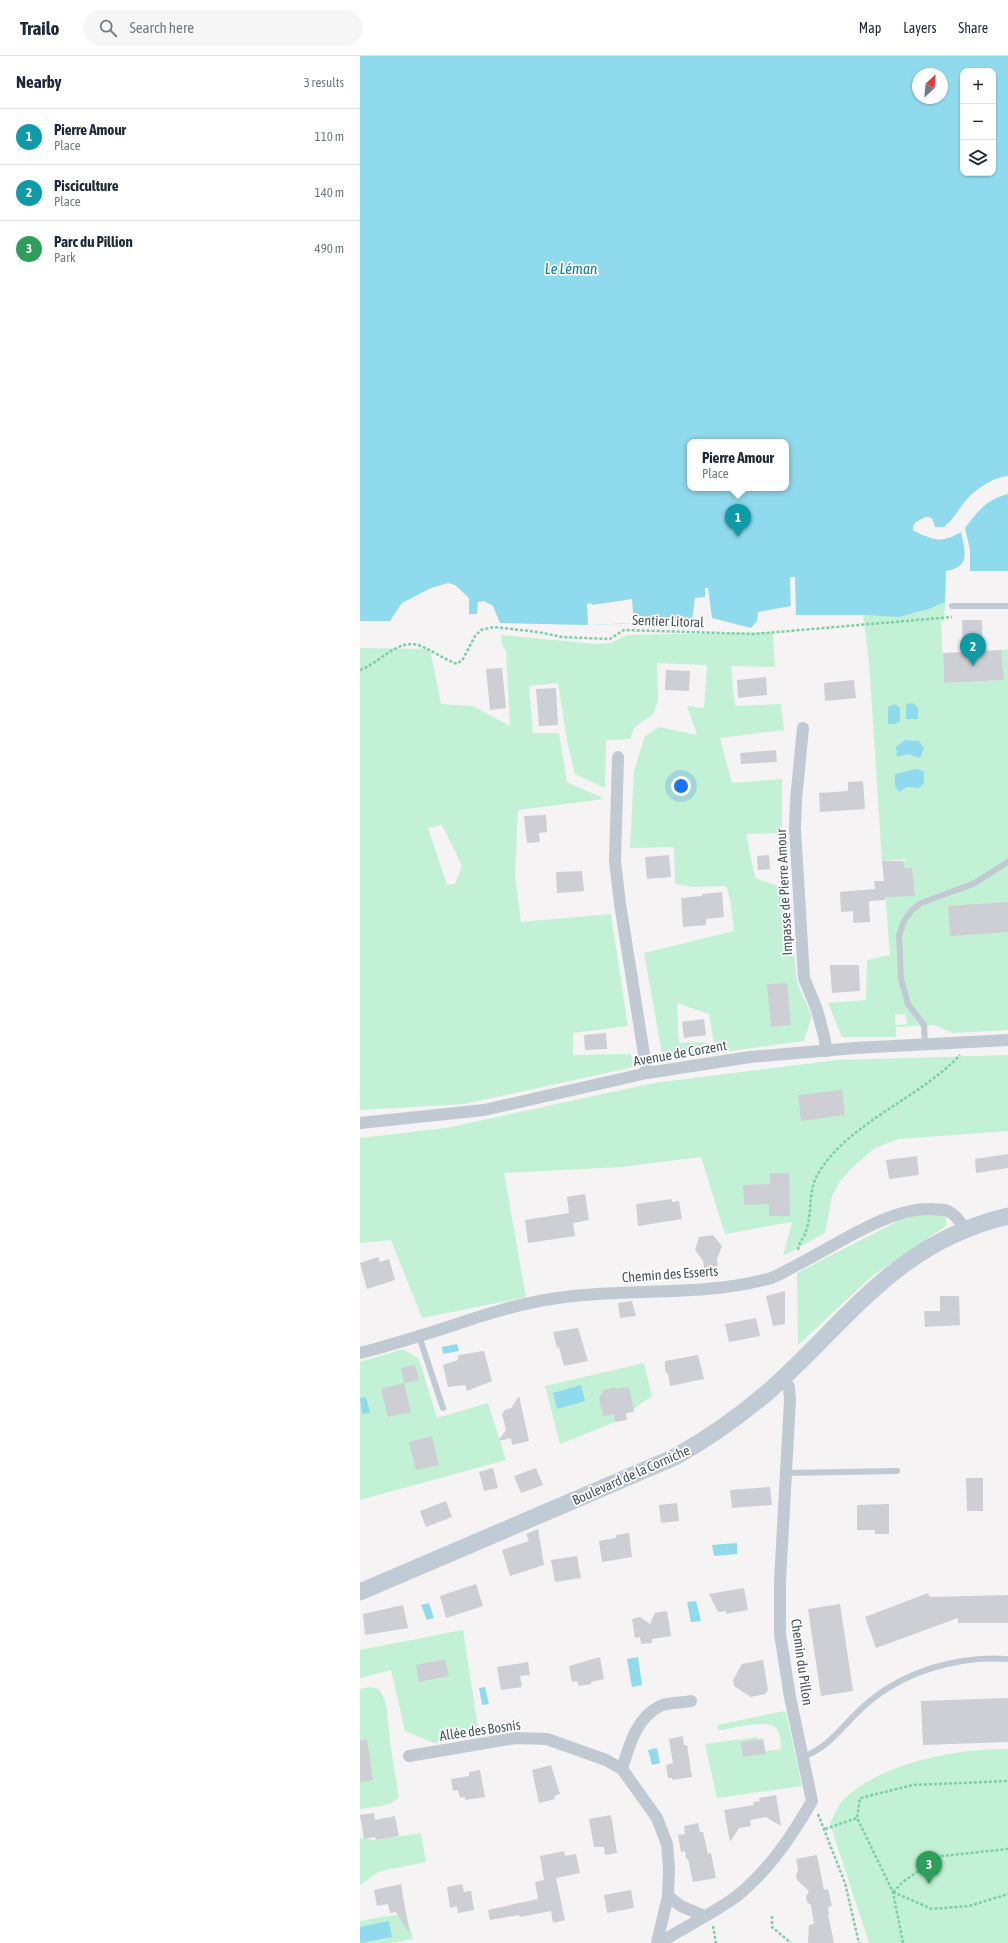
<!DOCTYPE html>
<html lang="en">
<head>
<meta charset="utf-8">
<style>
	body { margin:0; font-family:"Asap Condensed",sans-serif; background:#f6f6f7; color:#1f2937 }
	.controls { position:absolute; right:12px; top:12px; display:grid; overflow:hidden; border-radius:8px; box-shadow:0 1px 3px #0004 }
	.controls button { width:36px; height:36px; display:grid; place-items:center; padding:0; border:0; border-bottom:1px solid #e0e1e3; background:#fff; color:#1f2937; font:20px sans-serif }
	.compass { position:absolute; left:552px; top:12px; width:36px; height:36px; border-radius:50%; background:#fff; box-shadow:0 1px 3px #0004; rotate:26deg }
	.you { position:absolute; left:321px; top:730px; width:14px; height:14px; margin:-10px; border:3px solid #fff; border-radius:50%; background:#1a73e8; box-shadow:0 0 0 6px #1a73e833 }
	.badge { display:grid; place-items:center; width:26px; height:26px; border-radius:50%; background:#1a73e8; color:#fff; font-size:13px; font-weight:700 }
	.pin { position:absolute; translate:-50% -33px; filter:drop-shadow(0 1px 2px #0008) }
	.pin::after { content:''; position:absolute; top:21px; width:14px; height:12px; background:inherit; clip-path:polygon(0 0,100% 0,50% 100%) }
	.popup { position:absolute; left:327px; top:383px; width:102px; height:52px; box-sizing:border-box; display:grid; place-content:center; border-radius:8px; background:#fff; filter:drop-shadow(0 1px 3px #0005); font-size:13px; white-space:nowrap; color:#747a83 }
	.popup b { font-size:15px; color:#1f2937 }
	.popup::after { content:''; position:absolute; left:50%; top:100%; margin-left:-8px; border:8px solid transparent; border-top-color:#fff }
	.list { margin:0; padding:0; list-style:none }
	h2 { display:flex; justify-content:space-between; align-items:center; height:52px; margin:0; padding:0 16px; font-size:17px }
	h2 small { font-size:13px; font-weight:400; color:#747a83 }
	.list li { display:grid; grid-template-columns:26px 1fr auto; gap:12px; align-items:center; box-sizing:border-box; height:56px; padding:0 16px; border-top:1px solid #e0e1e3 }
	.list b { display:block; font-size:15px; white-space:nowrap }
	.list p { margin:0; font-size:13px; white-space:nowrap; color:#747a83 }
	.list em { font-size:13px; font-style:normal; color:#747a83 }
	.icon { flex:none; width:22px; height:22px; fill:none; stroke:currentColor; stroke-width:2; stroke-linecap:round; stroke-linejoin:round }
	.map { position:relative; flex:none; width:648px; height:1887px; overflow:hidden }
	header { display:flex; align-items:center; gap:24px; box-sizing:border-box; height:56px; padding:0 20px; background:#fff; border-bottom:1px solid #e0e1e3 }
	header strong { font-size:19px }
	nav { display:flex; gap:22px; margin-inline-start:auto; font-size:14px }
	.search { width:280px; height:36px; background:#f6f6f7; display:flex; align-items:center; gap:10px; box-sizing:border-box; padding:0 14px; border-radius:22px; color:#747a83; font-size:15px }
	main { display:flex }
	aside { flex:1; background:#fff }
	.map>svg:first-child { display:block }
	.green { fill:#c3f1d5; fill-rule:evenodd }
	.water { fill:#90daee; fill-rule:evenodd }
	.pier { fill:#f5f3f3 }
	.building { fill:#cdcfd5 }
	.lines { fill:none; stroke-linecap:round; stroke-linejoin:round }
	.path { stroke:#7ad0a6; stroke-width:2.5; stroke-dasharray:3 2; stroke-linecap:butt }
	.lane { stroke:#c1cad2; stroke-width:6 }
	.street { stroke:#c1cad2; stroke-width:12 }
	.secondary { stroke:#c1cbd6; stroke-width:17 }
	.labels { text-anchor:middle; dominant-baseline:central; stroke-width:3.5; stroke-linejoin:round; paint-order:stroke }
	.street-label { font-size:14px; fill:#4a5661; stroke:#fff }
	.water-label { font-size:15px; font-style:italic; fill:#0c7c9b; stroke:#fff }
</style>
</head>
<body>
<header>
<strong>Trailo</strong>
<div class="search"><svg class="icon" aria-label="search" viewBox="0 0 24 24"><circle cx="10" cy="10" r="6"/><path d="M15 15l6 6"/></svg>Search here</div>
<nav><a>Map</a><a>Layers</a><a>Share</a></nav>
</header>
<main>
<aside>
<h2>Nearby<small>3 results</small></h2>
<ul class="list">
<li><span class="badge" style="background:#0f9aa8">1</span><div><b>Pierre Amour</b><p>Place</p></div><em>110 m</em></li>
<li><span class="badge" style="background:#0f9aa8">2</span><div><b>Pisciculture</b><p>Place</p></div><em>140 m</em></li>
<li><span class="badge" style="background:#2e9e5b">3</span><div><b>Parc du Pillion</b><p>Park</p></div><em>490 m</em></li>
</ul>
</aside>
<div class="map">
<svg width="648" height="1887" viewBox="0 0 648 1887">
	<rect width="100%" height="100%" fill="#f5f3f3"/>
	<!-- green -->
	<g class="green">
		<path d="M 585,546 L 584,565 L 581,565 L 584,627 L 644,624 L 641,594 L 648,594 L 648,974 L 593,977 L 574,969 L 536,971 L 536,981 L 482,981 L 468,947 L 506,944 L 507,904 L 530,899 L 524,822 L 555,839 L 552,812 L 545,812 L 543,805 L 549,803 L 522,805 L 509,605 L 503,559 C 538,561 552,561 585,546 ZM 545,958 L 547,968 L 535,969 L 535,959 Z"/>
		<path d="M 413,576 L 415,611 L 371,610 L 375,650 L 421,648 L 424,674 L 360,682 L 372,727 L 422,723 L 422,777 L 386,778 L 395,822 L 427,833 L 437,927 L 452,960 L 444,985 L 356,997 L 349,958 L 317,947 L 319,987 L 345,986 L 347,998 L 303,1002 L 284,897 L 374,875 L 370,843 L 366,830 L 334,831 L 315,828 L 314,791 L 270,792 L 274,715 L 285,680 L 299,671 L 337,679 L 327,650 L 344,652 L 347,609 L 297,607 L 298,645 L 293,658 L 275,671 L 270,683 L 246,684 L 245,732 L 215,718 L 207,685 L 198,627 L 169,630 L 173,677 L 199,677 L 207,726 L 245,743 L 158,754 L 155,820 L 161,866 L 251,858 L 268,970 L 213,977 L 213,999 L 271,998 L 273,1011 L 105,1048 L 0,1054 L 0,592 L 70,593 L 81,648 L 113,650 L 150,670 L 146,595 L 142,589 L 141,579 L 237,588 L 250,587 L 268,579 ZM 82,769 L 102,810 L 95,828 L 87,829 L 68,772 Z"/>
		<polygon points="648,999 648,1075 539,1083 515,1092 495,1109 480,1125 472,1140 465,1177 423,1200 432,1166 365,1178 341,1101 261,1111 144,1117 166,1241 62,1262 31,1184 0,1187 0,1082 86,1072 294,1027 478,1004"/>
		<polygon points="559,1159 585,1159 587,1169 511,1221 438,1289 437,1217 538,1165"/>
		<polygon points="43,1293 59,1303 77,1362 128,1347 146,1404 0,1444 0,1306"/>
		<polygon points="284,1307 292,1340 255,1366 200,1388 185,1330"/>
		<polygon points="103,1574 119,1678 74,1687 45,1675 31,1614 0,1622 0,1594"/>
		<path d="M 10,1631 L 19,1633 L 26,1646 L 30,1686 L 39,1741 C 32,1751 11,1751 0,1753 L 0,1633 Z"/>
		<path d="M 424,1655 L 426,1657 L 442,1730 L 357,1742 L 345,1688 L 397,1681 L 405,1695 L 421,1693 C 420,1686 421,1678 416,1672 C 407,1663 375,1672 363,1674 L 358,1674 L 357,1669 Z"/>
		<path d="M 648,1693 L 648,1887 L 509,1887 L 470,1768 C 474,1761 477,1749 483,1744 C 520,1707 597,1692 648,1693 Z"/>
		<polygon points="61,1777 66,1806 20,1815 0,1829 0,1782 16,1784"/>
		<polygon points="46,1857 53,1883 31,1887 0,1887 0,1865"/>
	</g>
	<!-- water -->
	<g class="water">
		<path d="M 0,0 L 648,0 L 648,420 C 631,422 614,434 604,447 C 597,455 593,465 584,471 L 574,471 L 569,461 L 556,466 L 554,474 C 572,484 581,488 601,476 C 605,495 611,511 586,515 L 585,546 L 569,553 L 539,561 L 503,559 L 436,559 L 431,558 L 431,550 L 398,556 L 397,565 L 391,572 L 352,562 L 332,565 L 228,569 L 140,567 L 133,550 L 124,545 L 118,546 L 117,558 L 109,558 L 109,542 L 95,529 L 88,527 L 71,532 L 42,547 L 30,565 L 0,565 ZM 603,15 L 633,15 L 633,117 L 603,117 ZM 558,18 L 582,18 L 582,42 L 558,42 ZM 330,386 L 426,386 L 426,432 L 330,432 Z"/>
		<path d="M 648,438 L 648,515 L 610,515 L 610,494 L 605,472 C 617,456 627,443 648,438 Z"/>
		<polygon points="553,647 558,652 558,663 546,663 546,648"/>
		<polygon points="535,648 540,652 540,665 535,668 528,668 528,651"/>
		<polygon points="545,684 559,685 564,692 560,702 548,698 537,701 536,691"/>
		<polygon points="556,713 564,715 564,727 559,732 547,731 539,736 535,730 535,718"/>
		<polygon points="97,1288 99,1295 83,1298 82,1291"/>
		<polygon points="221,1329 225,1345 197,1353 193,1337"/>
		<polygon points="6,1341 10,1357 2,1358 0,1342"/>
		<polygon points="377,1487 377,1498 354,1500 352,1489"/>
		<polygon points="336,1545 341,1565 331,1566 327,1546"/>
		<polygon points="69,1547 74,1562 67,1564 61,1549"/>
		<polygon points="278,1601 282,1629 272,1631 267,1603"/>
		<polygon points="125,1631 129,1648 122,1649 119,1632"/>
		<polygon points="297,1692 300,1707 292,1709 288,1694"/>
		<polygon points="29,1865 32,1881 0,1887 0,1871"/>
	</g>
	<!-- pier -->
	<g class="pier">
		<polygon points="648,420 648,422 634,425 612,440 596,463 585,473 574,472 570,464 565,463 560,465 555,470 564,477 564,480 553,474 553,470 556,466 565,461 572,462 575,471 584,471 594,461 611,439 633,424"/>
		<polygon points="430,521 435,521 436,559 431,558"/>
		<polygon points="345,532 348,532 352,562 332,565 335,542 345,541"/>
		<polygon points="272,543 274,567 228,569 227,548 231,547 232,549"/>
	</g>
	<!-- building -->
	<g class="building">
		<polygon points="602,564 622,564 623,595 641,594 644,624 584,627 583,597 603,596"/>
		<polygon points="142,612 146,652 130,654 126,613"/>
		<polygon points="306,614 330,615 329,635 305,634"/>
		<polygon points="406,621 407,639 378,642 377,624"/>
		<polygon points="494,624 496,642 465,645 464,627"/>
		<polygon points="196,632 198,669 179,670 176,633"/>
		<polygon points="416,694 417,706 381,708 380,697"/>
		<polygon points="503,725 505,753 460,756 459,737 488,735 488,726"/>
		<polygon points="186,759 187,776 179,777 180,786 167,787 164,760"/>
		<polygon points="309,799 311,821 287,823 285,801"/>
		<polygon points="409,799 410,813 398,814 397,800"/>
		<polygon points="522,805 543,805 545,812 552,812 555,840 525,841 525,844 509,845 510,866 493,867 493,855 481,856 480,836 515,833 514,825 524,825"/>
		<polygon points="222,815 224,835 197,837 196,816"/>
		<polygon points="362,836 364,861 346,863 346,869 323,871 321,842 342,840 342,838"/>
		<polygon points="648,846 648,876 590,880 588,850"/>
		<polygon points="470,909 499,909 500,935 472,937"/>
		<polygon points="427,927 431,969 411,971 407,928"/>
		<polygon points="344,963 346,979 324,982 322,966"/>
		<polygon points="246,977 247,993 225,994 224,979"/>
		<polygon points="482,1034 485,1059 441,1065 438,1039"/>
		<polygon points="648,1098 648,1112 616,1117 615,1103"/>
		<polygon points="557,1100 559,1119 529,1123 526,1104"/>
		<polygon points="410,1117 429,1117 430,1160 409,1160 409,1148 384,1149 383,1129 410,1128"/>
		<polygon points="225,1138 229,1164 213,1167 215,1180 168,1187 165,1164 209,1157 207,1141"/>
		<polygon points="312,1143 312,1146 319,1145 322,1163 278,1170 276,1148"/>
		<polygon points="353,1179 362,1190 357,1203 358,1210 344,1212 343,1205 335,1194 339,1181"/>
		<polygon points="18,1201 20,1206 29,1203 35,1224 7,1233 0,1207"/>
		<polygon points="425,1235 425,1268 413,1270 406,1240"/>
		<polygon points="580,1240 599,1240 600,1269 565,1271 564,1255 580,1255"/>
		<polygon points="272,1245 276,1260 260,1262 258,1247"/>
		<polygon points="396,1262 400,1280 369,1286 365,1268"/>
		<polygon points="218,1272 228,1305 204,1310 199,1291 197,1292 193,1276"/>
		<polygon points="124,1295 132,1325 107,1335 105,1329 88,1331 83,1309 98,1304 98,1299"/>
		<polygon points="338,1299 344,1323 310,1330 308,1318 305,1315 305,1305"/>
		<polygon points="55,1309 59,1324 44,1327 41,1312"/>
		<polygon points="44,1327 51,1356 28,1361 21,1333"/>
		<polygon points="255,1331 256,1333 269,1331 274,1356 266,1357 267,1364 255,1366 254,1358 243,1360 239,1342 244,1334"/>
		<polygon points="159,1340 169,1385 152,1389 151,1382 138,1385 146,1374 142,1358 145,1354 151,1352"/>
		<polygon points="72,1380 79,1409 56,1414 49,1386"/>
		<polygon points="133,1412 138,1432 124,1435 119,1416"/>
		<polygon points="176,1412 183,1429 161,1437 154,1420"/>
		<polygon points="606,1422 623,1422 623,1455 607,1455"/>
		<polygon points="410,1431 412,1449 372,1452 370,1434"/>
		<polygon points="86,1445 92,1461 66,1471 60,1455"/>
		<polygon points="317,1447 319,1465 301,1467 299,1449"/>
		<polygon points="529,1448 529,1478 515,1478 515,1474 497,1474 497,1449"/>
		<polygon points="178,1473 184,1509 150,1520 142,1494 169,1485 166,1478"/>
		<polygon points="269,1477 272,1501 242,1506 239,1485 256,1482 256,1479"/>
		<polygon points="217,1500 221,1522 195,1526 191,1504"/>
		<polygon points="116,1528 123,1550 86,1562 80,1540"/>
		<polygon points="384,1532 388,1554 366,1558 366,1555 358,1556 349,1538"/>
		<polygon points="568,1537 570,1541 648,1539 648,1567 598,1567 598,1562 516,1592 505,1561"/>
		<polygon points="480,1548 493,1635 461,1640 448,1553"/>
		<polygon points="43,1549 48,1572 5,1579 3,1558"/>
		<polygon points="307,1555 311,1580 292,1583 292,1587 281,1588 280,1581 275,1582 272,1563 280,1561 290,1568 295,1557"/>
		<polygon points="240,1601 244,1623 231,1626 231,1628 219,1630 217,1625 212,1626 209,1610"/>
		<polygon points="85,1603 89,1620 59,1626 56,1609"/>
		<polygon points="403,1604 408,1634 405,1638 391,1641 374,1630 373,1624 382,1608"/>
		<polygon points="168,1606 170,1619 160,1620 162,1631 141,1634 137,1611"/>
		<polygon points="648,1642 648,1686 563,1689 561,1645"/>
		<polygon points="323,1680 324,1689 327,1689 332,1721 312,1724 312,1722 308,1722 306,1709 313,1707 309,1683"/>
		<polygon points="7,1683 13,1724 0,1726 0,1684"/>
		<polygon points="403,1683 406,1698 383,1701 381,1686"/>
		<polygon points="191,1709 200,1738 194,1740 195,1743 179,1747 172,1714"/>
		<polygon points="120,1714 125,1741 105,1744 105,1741 100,1742 98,1734 93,1735 91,1723 109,1720 109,1716"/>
		<polygon points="416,1739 421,1770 406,1761 390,1764 391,1770 379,1772 370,1786 364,1754 394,1749 393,1746 400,1745 399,1742"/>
		<polygon points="14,1757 15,1764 35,1760 39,1780 16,1784 15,1781 4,1783 0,1759"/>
		<polygon points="251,1759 257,1797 245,1799 244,1791 234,1791 229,1763"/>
		<polygon points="338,1767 340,1776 343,1776 348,1798 351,1797 356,1822 333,1826 328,1803 326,1803 325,1795 321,1796 318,1779 325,1778 324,1770"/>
		<polygon points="204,1795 205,1800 216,1798 220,1817 196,1822 205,1864 193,1867 191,1855 160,1861 159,1859 130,1864 128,1854 178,1843 175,1826 184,1824 180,1800"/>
		<polygon points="457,1799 464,1834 468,1833 472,1850 468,1851 469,1857 468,1858 474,1887 448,1887 449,1869 454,1868 451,1849 447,1846 446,1841 449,1835 437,1824 436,1820 438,1813 436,1803"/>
		<polygon points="41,1828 49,1876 49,1877 36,1856 30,1857 28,1848 17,1850 14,1834"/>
		<polygon points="102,1828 104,1836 111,1835 114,1854 98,1857 97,1850 90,1852 87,1831"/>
		<polygon points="271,1834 274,1852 247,1857 244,1839"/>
	</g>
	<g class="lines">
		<!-- path -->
		<g class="path">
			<path d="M 0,614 C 20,607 38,581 61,590 C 73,595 84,603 97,608 L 103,603 L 115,580 L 121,574 L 134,571 L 178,576 L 202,581 L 250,583 L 264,574 L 394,578 L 592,561"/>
			<path d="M 438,1194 C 440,1182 444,1184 446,1175 C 453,1156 447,1135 459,1116 C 491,1065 560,1042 600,999"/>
			<polyline points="458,1758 485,1827 499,1887"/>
			<polyline points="465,1773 497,1762"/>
			<polyline points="533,1836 544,1825 581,1800 648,1793"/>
			<polyline points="533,1836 572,1853 609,1850 648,1838"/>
			<polyline points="412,1860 412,1871 431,1887"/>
			<polyline points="353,1870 356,1887"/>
			<polyline points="543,1887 533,1836 497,1762 500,1742 553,1729 648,1725"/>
		</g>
		<!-- lane -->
		<g class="lane">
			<polyline points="592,550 648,550"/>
			<polyline points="565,988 564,969 548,948 541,923 539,880 544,865 551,855 561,847 613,828 648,806"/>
			<polyline points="59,1280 83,1352"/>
			<polyline points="426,1417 537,1415"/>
			<path d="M 443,1701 C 471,1690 482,1670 503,1651 C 541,1616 598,1599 648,1603"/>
		</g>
		<!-- street -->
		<g class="street">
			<polyline points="443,672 436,744 435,773 444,922 457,954 465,984 466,995"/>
			<polyline points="258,701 255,805 260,848 287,1017"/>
			<polyline points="0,1067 124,1054 287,1017 390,1001 495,992 648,984"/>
			<path d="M 0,1297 C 20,1292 39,1286 59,1280 C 103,1267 145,1250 191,1243 C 263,1231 341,1242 411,1222 C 420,1219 429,1213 437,1209 C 475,1190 529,1151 572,1153 C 577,1154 583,1153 588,1155 C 596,1159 600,1166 605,1173"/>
			<polyline points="49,1700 156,1682 187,1683 246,1704 262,1713 297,1762 307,1788 309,1812 308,1840 297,1887"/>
			<path d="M 262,1713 C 269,1690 276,1662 300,1650 C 308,1646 322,1647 331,1645"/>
			<polyline points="308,1840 321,1850 344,1860"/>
			<path d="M 299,1887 C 323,1872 354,1857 377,1840 C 409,1814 432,1780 452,1745 L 430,1641 L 420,1578 L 420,1525 L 430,1344 L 429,1331 L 423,1321"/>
		</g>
		<!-- secondary -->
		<path class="secondary" d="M 0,1536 L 315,1401 C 349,1382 380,1360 409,1335 C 490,1263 535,1187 648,1160"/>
	</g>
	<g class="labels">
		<!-- street labels -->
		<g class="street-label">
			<text transform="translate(308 565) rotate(2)">Sentier Litoral</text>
			<text transform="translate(424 836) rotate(-93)">Impasse de Pierre Amour</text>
			<text transform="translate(320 997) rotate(-10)">Avenue de Corzent</text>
			<text transform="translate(310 1218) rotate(-4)">Chemin des Esserts</text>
			<text transform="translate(271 1419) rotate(-24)">Boulevard de la Corniche</text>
			<text transform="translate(442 1606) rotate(82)">Chemin du Pillon</text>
			<text transform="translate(120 1674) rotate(-8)">Allée des Bosnis</text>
		</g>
		<!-- water labels -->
		<g class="water-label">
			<text x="211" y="212">Le Léman</text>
		</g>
	</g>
</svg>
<div class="controls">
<button>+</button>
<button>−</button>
<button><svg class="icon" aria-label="layers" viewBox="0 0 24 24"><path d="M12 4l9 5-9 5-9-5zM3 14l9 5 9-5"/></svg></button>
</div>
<svg class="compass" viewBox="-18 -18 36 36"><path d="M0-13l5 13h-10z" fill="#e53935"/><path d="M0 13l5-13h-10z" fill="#747a83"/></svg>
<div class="you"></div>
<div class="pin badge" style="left:378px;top:481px;background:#0f9aa8">1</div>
<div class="popup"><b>Pierre Amour</b>Place</div>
<div class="pin badge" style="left:613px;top:610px;background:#0f9aa8">2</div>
<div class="pin badge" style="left:569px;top:1828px;background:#2e9e5b">3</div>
</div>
</main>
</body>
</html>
